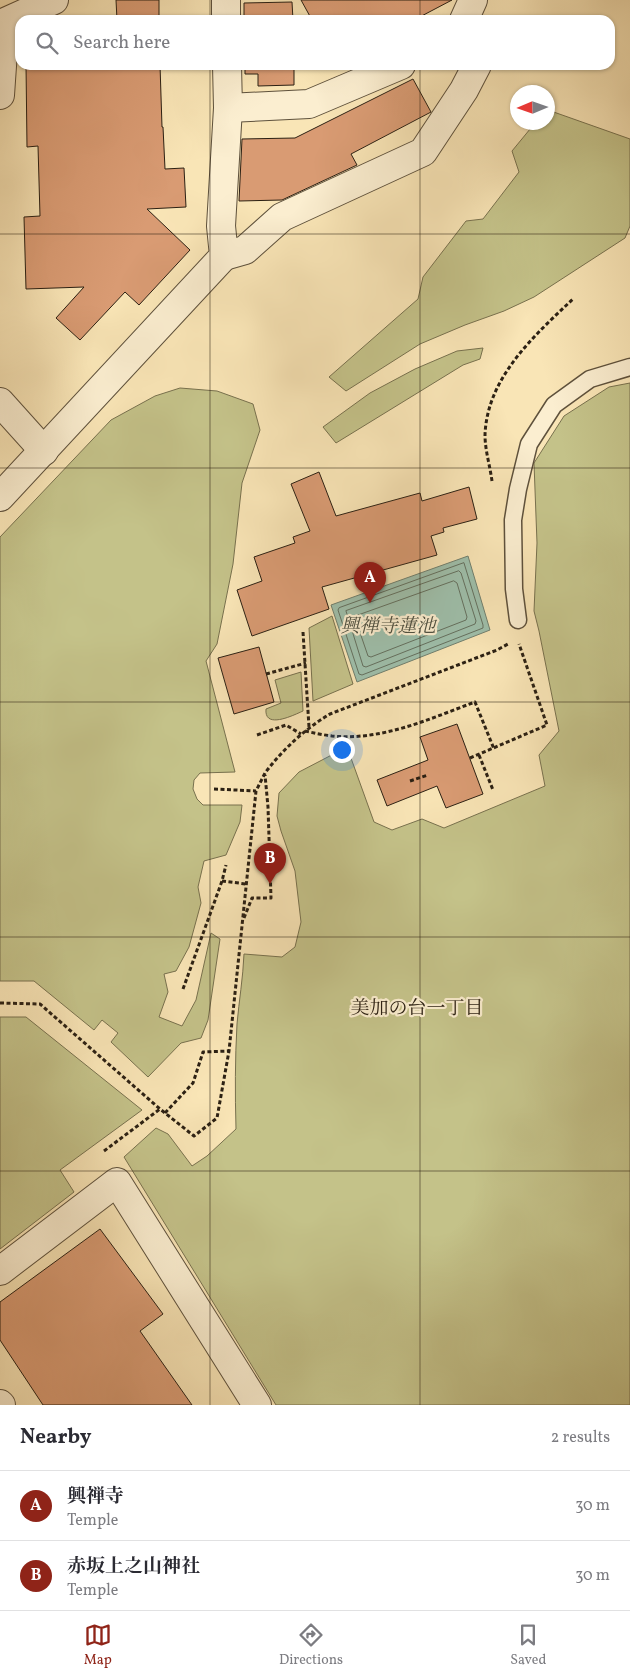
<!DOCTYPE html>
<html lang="en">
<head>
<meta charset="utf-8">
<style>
	body { margin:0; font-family:Vollkorn,"Noto Serif JP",serif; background:#f7f7f7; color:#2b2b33 }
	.compass { position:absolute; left:510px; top:85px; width:45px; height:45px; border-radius:50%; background:#fff; box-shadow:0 1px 4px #0004; rotate:268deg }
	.you { position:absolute; left:341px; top:749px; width:18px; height:18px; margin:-12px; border:4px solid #fff; border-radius:50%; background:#1a73e8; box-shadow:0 0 0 8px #1a73e833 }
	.badge { display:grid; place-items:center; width:32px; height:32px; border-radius:50%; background:#8f2418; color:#fff; font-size:16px; font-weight:700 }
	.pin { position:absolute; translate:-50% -41px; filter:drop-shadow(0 1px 2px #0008) }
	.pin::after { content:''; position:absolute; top:26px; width:18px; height:15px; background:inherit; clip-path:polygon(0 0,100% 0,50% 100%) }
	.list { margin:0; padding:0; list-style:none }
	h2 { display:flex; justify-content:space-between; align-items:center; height:65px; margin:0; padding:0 20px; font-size:21px }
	h2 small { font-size:16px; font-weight:400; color:#7c7c81 }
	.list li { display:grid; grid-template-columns:32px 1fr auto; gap:15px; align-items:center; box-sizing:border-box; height:70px; padding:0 20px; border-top:1px solid #e1e1e2 }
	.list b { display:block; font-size:19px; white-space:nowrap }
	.list p { margin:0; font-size:16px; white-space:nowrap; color:#7c7c81 }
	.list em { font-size:16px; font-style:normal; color:#7c7c81 }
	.icon { flex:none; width:28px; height:28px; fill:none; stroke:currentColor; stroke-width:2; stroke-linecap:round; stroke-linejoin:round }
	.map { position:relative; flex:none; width:630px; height:1405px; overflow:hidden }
	.search { position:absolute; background:#fff; box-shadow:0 1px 4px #0004; left:15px; right:15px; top:15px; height:55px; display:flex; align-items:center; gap:12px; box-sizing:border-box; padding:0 18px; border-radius:15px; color:#7c7c81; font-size:19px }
	.sheet { height:205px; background:#fff }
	nav { display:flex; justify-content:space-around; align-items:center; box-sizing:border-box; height:70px; border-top:1px solid #e1e1e2; background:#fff; font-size:14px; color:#7c7c81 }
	nav a { display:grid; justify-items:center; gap:2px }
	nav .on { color:#8f2418 }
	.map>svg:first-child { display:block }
	.green { fill:#c4c289; stroke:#78714e }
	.water { fill:#9ebfab; stroke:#707f6e }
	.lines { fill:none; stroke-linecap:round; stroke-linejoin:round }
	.shore { stroke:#64705f; stroke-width:1 }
	.building { fill:#d99b73; stroke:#2b2013 }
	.service-casing { stroke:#5e513c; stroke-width:19 }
	.minor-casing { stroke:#5e513c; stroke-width:30 }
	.path { stroke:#2b2013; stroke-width:3; stroke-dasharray:4 2.5; stroke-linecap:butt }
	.service { stroke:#fbeed0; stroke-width:16 }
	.minor { stroke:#fbeed0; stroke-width:28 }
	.grid { fill:none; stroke:#2b2013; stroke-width:1; stroke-opacity:0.55 }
	.labels { text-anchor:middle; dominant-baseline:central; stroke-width:4.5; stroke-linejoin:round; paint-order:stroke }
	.water-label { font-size:19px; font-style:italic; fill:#4e5041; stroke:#fbeed0 }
	.neighbourhood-label { font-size:19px; fill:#2b2013; stroke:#fbeed0 }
</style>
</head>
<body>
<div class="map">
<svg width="630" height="1405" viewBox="0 0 630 1405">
	<rect width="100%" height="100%" fill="#f9e5b6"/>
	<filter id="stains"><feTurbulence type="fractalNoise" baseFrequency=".004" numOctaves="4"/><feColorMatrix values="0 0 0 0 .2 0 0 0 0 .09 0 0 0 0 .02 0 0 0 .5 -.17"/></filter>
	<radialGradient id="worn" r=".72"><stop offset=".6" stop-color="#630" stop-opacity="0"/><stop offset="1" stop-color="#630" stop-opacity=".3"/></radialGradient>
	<!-- green -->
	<g class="green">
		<polygon points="548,110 630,139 630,226 625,238 534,297 504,311 465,325 420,344 346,391 329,377 418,299 423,277 466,221 483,219 519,172 512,151 535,123 548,122"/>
		<polygon points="483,348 480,359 463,365 336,443 323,427 370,393 415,369 457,351"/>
		<path d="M 630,383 L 630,1405 L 276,1405 L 124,1157 L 156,1128 L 168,1134 L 192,1166 L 207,1156 L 236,1129 C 235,1094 235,1059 237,1024 C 239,1001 243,978 244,954 L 282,957 L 295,947 L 301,922 L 295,871 L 281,831 L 277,816 L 279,793 L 299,772 L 347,747 L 374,822 L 392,830 L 422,819 L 444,828 L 545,786 L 539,755 L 559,731 L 539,631 L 534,611 L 537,543 L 534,463 L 564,416 L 609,387 Z"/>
		<polygon points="180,388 217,391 253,404 260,430 242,483 233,564 217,644 206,661 235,772 200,773 194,780 193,789 197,799 203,805 242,805 240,822 226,855 204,861 198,887 201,903 189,947 176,971 164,974 168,992 159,1017 182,1026 196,1000 211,933 220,939 208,1020 201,1038 181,1043 148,1077 111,1042 118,1033 102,1020 94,1030 34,981 0,981 0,537 111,420 155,396"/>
		<polygon points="332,616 353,684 313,701 309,628"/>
		<path d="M 301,672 L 303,711 C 294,715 264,730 266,709 L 281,703 L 275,680 Z"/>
		<polygon points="0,1017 26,1017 142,1110 60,1170 74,1192 0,1249"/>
	</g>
	<!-- water -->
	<polygon class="water" points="468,556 490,630 357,682 331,605"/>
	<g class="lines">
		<!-- shore -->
		<g class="shore">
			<polygon points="464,563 483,625 483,628 362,675 359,674 338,610 339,608"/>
			<polygon points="459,571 461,573 476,621 475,624 366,667 363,666 346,611"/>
			<polygon points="454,581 457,583 467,617 466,620 371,657 368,656 355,618 356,616"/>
		</g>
	</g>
	<!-- building -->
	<g class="building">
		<polygon points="116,0 159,0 159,20 117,20"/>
		<polygon points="301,0 452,0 414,20 312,20"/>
		<polygon points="292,2 293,20 244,20 244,3"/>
		<polygon points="26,65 160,65 162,127 163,127 165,169 184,168 186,207 147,209 190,250 139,305 125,292 80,340 56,318 84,287 26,289 24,217 40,216 38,146 27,147"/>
		<polygon points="245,65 294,65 294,85 258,86 258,74 245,74"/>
		<polygon points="413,79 431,112 351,154 357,165 282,200 239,201 242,139 295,138"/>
		<polygon points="319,472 336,516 420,493 422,501 469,487 477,519 443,528 444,532 431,536 437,555 322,587 329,609 252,636 237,590 262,581 254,557 295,543 293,537 310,531 291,484"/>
		<polygon points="259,647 274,702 234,714 218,658"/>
		<polygon points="457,724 483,794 446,808 437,786 387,806 377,780 428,760 420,737"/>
		<polygon points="100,1229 163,1314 140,1331 192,1405 43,1405 0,1340 0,1302"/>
	</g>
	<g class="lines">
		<defs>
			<polyline id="service" points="518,620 514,589 513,520 518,489 529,444 554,405 590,379 630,367"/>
			<g id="minor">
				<polyline points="226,0 226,20"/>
				<polyline points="464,20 473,0"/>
				<polyline points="0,95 5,22 54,0"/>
				<polyline points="228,108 309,104 401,65"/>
				<polyline points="224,256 245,250 282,217 423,152 464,90 477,65"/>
				<polyline points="0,402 44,451"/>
				<polyline points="0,497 224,256 221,226 228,108 227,65"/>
				<polyline points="0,1271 117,1182 257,1405"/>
				<polyline points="0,1404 1,1405"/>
			</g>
		</defs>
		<!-- service casing -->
		<use href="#service" class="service-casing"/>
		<!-- minor casing -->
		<use href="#minor" class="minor-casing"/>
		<!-- path -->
		<g class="path">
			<path d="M 492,481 C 490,466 485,450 485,435 C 487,377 535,335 574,298"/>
			<polyline points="303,632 309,727"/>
			<polyline points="266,674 306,663"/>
			<path d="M 305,731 C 314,733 323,735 332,736 C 382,741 429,719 475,702 L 494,749"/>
			<polyline points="257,735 286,725 301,734"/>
			<polyline points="479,755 493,790"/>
			<polyline points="470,758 547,725 519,644"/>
			<polyline points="410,781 428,775"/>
			<polyline points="214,789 256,791"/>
			<polyline points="222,881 246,884"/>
			<polyline points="244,918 252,898 271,898 268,807 265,775"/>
			<polyline points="183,989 222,881 226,865"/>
			<path d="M 0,1003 L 40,1004 L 160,1109 L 194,1136 L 217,1118 L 229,1051 L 256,791 C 259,785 262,779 265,773 C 283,749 305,729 330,714 L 497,650 L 508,644"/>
			<polyline points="165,1113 193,1083 203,1052 229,1051"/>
			<polyline points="104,1151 160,1109"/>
		</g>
		<!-- service -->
		<use href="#service" class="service"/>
		<!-- minor -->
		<use href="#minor" class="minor"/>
	</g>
	<!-- grid -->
	<path class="grid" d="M 210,0 L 210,20M 420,0 L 420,20M 210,65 L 210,1405M 420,65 L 420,1405M 0,234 L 630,234M 0,468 L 630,468M 0,702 L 630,702M 0,937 L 630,937M 0,1171 L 630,1171"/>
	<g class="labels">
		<!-- water labels -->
		<g class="water-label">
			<text x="388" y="627">興禅寺蓮池</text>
		</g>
		<!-- neighbourhood labels -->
		<g class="neighbourhood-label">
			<text x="417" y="1009">美加の台一丁目</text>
		</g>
	</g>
	<rect width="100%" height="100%" filter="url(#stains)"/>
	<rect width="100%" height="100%" fill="url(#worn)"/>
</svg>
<svg class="compass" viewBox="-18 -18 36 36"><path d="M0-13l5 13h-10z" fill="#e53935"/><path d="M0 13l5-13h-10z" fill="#7c7c81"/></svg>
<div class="you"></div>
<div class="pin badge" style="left:370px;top:603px">A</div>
<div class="pin badge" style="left:270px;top:884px">B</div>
<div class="search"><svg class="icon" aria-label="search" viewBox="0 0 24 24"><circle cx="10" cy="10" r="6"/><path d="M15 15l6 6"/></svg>Search here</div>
</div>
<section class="sheet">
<h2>Nearby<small>2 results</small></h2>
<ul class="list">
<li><span class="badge">A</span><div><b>興禅寺</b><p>Temple</p></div><em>30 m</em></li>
<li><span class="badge">B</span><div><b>赤坂上之山神社</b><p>Temple</p></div><em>30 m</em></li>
</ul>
</section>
<nav>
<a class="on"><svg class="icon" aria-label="map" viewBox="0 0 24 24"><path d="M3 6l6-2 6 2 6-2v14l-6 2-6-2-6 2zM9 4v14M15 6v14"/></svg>Map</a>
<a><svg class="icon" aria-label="directions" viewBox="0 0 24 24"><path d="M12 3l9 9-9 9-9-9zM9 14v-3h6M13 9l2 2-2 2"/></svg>Directions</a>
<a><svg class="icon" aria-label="saved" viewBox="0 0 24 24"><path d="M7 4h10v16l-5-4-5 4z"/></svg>Saved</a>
</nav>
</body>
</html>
